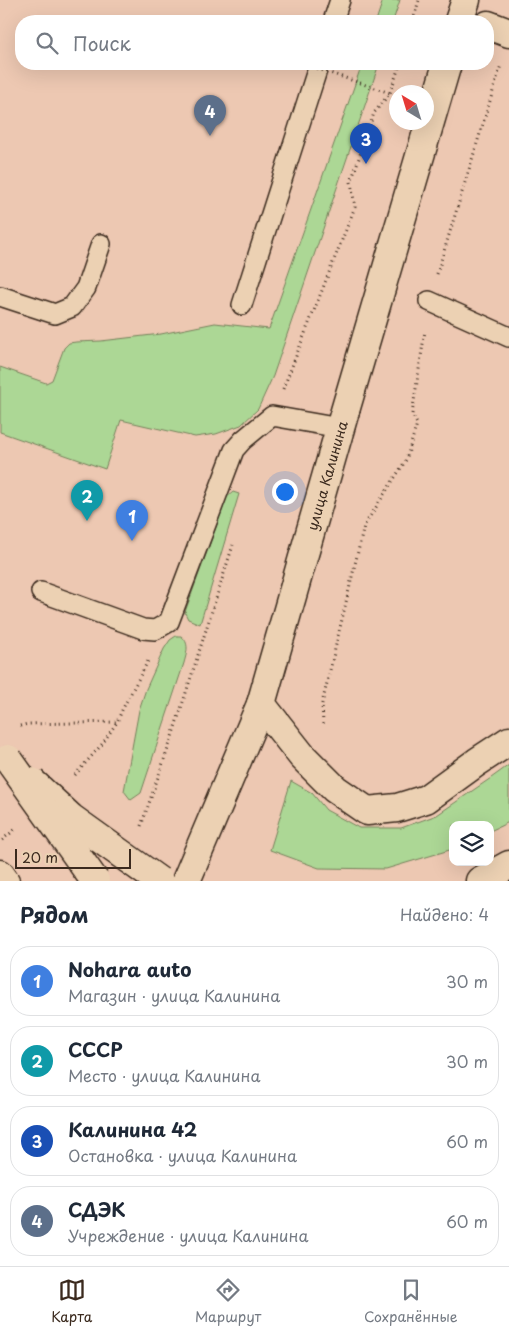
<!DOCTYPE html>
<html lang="ru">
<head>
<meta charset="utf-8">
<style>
	body { margin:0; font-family:"Playpen Sans",sans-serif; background:#f2f2f3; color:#1f2937 }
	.controls { position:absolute; right:15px; bottom:15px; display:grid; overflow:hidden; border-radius:10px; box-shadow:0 5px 20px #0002 }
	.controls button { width:45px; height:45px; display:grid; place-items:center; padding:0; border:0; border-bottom:1px solid #e0e1e3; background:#fff; color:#1f2937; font:25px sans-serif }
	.compass { position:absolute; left:389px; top:85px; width:45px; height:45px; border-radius:50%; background:#fff; box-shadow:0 5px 20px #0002; rotate:322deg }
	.scale { position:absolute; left:15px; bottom:12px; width:116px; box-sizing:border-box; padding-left:5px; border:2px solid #3b2a1e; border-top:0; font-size:14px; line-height:18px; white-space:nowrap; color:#3b2a1e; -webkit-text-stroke:4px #ecd1b3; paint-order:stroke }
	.you { position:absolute; left:284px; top:491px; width:18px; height:18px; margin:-12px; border:4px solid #fff; border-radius:50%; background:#1a73e8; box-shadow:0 0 0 8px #1a73e833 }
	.badge { display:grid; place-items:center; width:32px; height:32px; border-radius:50%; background:#3b2a1e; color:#fff; font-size:16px; font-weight:700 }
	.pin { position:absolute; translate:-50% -41px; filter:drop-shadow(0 1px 2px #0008) }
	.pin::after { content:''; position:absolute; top:26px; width:18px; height:15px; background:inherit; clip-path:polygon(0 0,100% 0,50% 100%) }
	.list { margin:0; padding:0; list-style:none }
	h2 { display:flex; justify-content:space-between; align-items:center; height:65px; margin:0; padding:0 20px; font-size:21px }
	h2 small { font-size:16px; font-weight:400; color:#747a83 }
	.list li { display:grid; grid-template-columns:32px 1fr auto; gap:15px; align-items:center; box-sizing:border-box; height:70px; margin:0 10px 10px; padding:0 10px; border:1px solid #e0e1e3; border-radius:20px }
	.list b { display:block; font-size:19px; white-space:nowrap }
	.list p { margin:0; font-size:16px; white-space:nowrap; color:#747a83 }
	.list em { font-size:16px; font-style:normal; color:#747a83 }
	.icon { flex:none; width:28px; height:28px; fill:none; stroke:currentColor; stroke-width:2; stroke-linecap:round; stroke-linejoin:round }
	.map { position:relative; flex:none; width:509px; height:881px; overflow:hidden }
	.search { position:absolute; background:#fff; box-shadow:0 5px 20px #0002; left:15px; right:15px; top:15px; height:55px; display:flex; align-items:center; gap:12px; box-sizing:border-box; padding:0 18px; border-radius:20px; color:#747a83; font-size:19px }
	.sheet { height:385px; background:#fff }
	nav { display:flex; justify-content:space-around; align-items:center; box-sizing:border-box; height:70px; border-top:1px solid #e0e1e3; background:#fff; font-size:14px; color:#747a83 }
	nav a { display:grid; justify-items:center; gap:2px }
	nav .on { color:#3b2a1e }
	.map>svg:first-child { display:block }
	.green { fill:#acd795; stroke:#74805a }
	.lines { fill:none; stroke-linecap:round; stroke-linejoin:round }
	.service-casing { stroke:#3b2a1e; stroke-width:22 }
	.minor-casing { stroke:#3b2a1e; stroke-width:31 }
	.secondary-casing { stroke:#3b2a1e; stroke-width:31 }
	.primary-casing { stroke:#3b2a1e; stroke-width:31 }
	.trunk-casing { stroke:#3b2a1e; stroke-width:31 }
	.path { stroke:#3b2a1e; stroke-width:3; stroke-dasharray:1 4; stroke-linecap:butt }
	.service { stroke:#ecd1b3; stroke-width:19 }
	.minor { stroke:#ecd1b3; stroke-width:28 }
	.secondary { stroke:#ecd1b3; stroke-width:28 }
	.primary { stroke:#ecd1b3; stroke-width:28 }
	.trunk { stroke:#ecd1b3; stroke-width:28 }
	.secondary-bridge-casing { stroke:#3b2a1e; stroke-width:31; stroke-linecap:butt }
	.trunk-bridge-casing { stroke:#3b2a1e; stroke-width:31; stroke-linecap:butt }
	.path-bridge { stroke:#3b2a1e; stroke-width:3; stroke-dasharray:1 4; stroke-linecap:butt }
	.secondary-bridge { stroke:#ecd1b3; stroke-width:28 }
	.trunk-bridge { stroke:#ecd1b3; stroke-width:28 }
	.labels { text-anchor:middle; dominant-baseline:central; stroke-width:4.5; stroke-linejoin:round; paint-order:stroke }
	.street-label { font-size:14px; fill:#3b2a1e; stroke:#ecd1b3 }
</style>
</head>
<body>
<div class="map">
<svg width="509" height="881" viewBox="0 0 509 881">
	<rect width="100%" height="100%" fill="#edc8b2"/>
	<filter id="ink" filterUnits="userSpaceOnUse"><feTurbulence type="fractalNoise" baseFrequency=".02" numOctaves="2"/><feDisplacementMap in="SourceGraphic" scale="10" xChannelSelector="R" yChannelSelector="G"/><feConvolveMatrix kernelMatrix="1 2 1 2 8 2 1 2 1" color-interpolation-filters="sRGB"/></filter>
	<g filter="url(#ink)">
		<!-- green -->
		<g class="green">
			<polygon points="383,0 400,0 393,21 376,21"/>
			<polygon points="362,64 379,64 273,376 258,409 241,425 216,434 195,437 121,420 105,469 0,432 0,367 46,383 52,380 64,348 69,343 76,342 101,341 161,334 215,323 269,329"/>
			<polygon points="233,492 239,494 200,624 188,619 185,613 186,609 227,497"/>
			<path d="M 176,636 L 181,636 C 190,643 187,652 184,663 L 141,793 L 131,800 L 124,791 L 139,710 L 146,689 L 164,649 L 170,640 Z"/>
			<polygon points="509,765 509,822 490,831 490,825 453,825 453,849 386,869 319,868 270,850 291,781 312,793 326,810 359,828 401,828 437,815 491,778"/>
		</g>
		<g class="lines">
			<defs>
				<g id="service">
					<polyline points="333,21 340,0"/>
					<polyline points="0,296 55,314 72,307 86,288 101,244"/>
					<polyline points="429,301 509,337"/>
					<polyline points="242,305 319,64"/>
					<polyline points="41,592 143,629 155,630 169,622 234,450 243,440 272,416 340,428"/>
				</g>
				<polyline id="minor" points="488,25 509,33"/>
				<g id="secondary">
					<polyline points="261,704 302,756 335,789 367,811 397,808 426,799 477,762 509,741"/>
					<polyline points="480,881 509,865"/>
				</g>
				<g id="primary">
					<polyline points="459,21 466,0"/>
					<path id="s1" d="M 186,881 L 261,704 L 345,411 L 447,64"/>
				</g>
				<polyline id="trunk" points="0,874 5,881"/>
			</defs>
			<!-- service casing -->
			<use href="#service" class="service-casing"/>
			<!-- minor casing -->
			<use href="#minor" class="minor-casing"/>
			<!-- secondary casing -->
			<use href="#secondary" class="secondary-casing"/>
			<!-- primary casing -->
			<use href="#primary" class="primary-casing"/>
			<!-- trunk casing -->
			<use href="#trunk" class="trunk-casing"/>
			<!-- path -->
			<g class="path">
				<polyline points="413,21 419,0"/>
				<polyline points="437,274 501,65"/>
				<polyline points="283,389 355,207 351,182 374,113 390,93 400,64"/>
				<polyline points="323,724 322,704 364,526 406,460 417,424 412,414 425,331"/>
				<polyline points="20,726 28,724 116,722"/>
				<polyline points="75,775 103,743 117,722 123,708 149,659"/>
				<polyline points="141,826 170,743 233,545"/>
				<polyline points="2,840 17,828"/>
			</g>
			<!-- service -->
			<use href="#service" class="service"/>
			<!-- minor -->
			<use href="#minor" class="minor"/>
			<!-- secondary -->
			<use href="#secondary" class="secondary"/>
			<!-- primary -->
			<use href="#primary" class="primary"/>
			<!-- trunk -->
			<use href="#trunk" class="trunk"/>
			<defs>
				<polyline id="secondary-bridge" points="32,782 71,818 159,881"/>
				<polyline id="trunk-bridge" points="8,759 95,881"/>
			</defs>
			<!-- secondary-bridge casing -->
			<use href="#secondary-bridge" class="secondary-bridge-casing"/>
			<!-- trunk-bridge casing -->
			<use href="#trunk-bridge" class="trunk-bridge-casing"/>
			<!-- path-bridge -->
			<polyline class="path-bridge" points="303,64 390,93"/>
			<!-- secondary-bridge -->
			<use href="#secondary-bridge" class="secondary-bridge"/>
			<!-- trunk-bridge -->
			<use href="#trunk-bridge" class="trunk-bridge"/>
		</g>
	</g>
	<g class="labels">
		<!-- street labels -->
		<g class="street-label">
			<text stroke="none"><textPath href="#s1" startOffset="430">улица Калинина</textPath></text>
		</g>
	</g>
</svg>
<div class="controls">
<button><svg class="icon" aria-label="layers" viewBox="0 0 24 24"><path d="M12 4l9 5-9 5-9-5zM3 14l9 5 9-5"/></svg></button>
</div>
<svg class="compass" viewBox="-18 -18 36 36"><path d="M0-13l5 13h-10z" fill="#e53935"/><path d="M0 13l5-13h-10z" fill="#747a83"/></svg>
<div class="scale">20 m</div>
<div class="you"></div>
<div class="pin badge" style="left:132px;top:541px;background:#3f7fe0">1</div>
<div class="pin badge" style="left:87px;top:521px;background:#0f9aa8">2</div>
<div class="pin badge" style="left:366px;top:164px;background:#1a4fb4">3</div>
<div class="pin badge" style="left:210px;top:136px;background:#5c6f8a">4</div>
<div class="search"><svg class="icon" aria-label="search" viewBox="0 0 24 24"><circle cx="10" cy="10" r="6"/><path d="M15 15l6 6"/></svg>Поиск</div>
</div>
<section class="sheet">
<h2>Рядом<small>Найдено: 4</small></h2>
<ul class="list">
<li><span class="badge" style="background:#3f7fe0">1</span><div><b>Nohara auto</b><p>Магазин · улица Калинина</p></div><em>30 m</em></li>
<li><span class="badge" style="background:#0f9aa8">2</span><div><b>СССР</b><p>Место · улица Калинина</p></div><em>30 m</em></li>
<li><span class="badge" style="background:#1a4fb4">3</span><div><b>Калинина 42</b><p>Остановка · улица Калинина</p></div><em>60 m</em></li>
<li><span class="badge" style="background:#5c6f8a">4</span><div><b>СДЭК</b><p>Учреждение · улица Калинина</p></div><em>60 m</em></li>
</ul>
</section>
<nav>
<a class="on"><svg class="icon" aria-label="map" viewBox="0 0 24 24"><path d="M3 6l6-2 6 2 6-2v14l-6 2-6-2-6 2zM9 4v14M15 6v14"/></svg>Карта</a>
<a><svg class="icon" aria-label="directions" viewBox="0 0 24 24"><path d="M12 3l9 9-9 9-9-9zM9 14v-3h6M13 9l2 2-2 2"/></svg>Маршрут</a>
<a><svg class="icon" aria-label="saved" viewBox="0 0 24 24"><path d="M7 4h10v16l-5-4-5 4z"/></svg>Сохранённые</a>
</nav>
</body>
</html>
